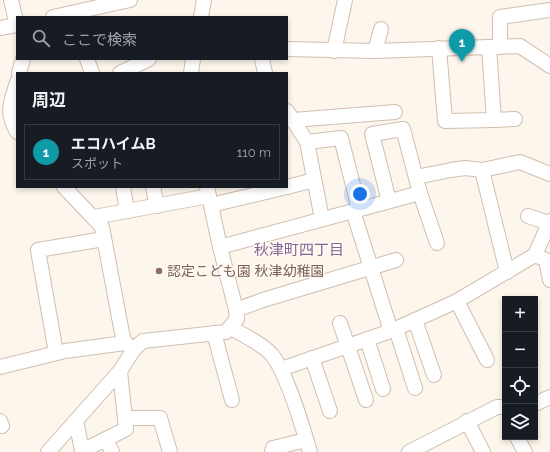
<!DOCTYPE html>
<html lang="ja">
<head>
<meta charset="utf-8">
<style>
	body { margin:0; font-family:Raleway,"Noto Sans JP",sans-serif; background:#242831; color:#f1f3f6 }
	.controls { position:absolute; right:12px; bottom:12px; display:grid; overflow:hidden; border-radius:0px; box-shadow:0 2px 6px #0003 }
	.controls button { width:36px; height:36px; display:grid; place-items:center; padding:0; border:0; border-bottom:1px solid #363941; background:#171b24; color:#f1f3f6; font:20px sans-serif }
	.you { position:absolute; left:360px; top:194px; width:14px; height:14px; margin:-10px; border:3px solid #fff; border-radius:50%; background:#1a73e8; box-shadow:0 0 0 6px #1a73e833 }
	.badge { display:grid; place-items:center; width:26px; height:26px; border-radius:50%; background:#e76f51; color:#fff; font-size:13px; font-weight:700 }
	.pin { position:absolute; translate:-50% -33px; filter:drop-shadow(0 1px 2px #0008) }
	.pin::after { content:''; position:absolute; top:21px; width:14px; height:12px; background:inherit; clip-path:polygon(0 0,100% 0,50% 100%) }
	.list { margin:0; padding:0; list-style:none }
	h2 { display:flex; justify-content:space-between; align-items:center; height:52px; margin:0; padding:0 16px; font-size:17px }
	h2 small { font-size:13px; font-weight:400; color:#9ea1a6 }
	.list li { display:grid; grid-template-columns:26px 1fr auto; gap:12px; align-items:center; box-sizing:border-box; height:56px; margin:0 8px 8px; padding:0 8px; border:1px solid #363941; border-radius:0px }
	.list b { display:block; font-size:15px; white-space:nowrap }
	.list p { margin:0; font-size:13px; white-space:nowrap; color:#9ea1a6 }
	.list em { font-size:13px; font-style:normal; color:#9ea1a6 }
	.icon { flex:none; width:22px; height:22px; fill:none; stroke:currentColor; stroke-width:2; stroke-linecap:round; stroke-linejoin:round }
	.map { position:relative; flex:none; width:550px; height:452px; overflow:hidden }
	.search { position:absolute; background:#171b24; box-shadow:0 2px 6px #0003; left:16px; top:16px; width:272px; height:44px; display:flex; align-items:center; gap:10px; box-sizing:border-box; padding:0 14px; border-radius:0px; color:#9ea1a6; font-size:15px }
	.panel { position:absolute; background:#171b24; box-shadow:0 2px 6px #0003; left:16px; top:72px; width:272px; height:116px; border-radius:0px }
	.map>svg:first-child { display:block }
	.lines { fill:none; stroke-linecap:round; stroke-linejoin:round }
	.minor-casing { stroke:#d1beb0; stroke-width:16 }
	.minor { stroke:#fff; stroke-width:14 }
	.education-dot { fill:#8d6e63; stroke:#fffaf3; stroke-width:1.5 }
	.labels { text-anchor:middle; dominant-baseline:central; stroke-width:3; stroke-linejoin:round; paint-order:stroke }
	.education-label { font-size:14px; fill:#785e54; stroke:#fffaf3; text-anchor:start }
	.neighbourhood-label { font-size:15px; fill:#846695; stroke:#fffaf3 }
</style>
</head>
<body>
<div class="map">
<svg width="550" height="452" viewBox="0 0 550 452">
	<rect width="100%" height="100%" fill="#fdf6ec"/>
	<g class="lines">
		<defs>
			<g id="minor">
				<polyline points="11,0 17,25"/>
				<polyline points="53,17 130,0"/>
				<polyline points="201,17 204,0"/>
				<polyline points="0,28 17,25"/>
				<polyline points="500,47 500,17 550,10"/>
				<polyline points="439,48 445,121 494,120 489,47"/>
				<polyline points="287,49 375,51 520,46 550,66"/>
				<polyline points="334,51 345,0"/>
				<polyline points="375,51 381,29"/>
				<polyline points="87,59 92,73"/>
				<polyline points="262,59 265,73"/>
				<polyline points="19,73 23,59"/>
				<polyline points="120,73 149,59"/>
				<polyline points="191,73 193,59"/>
				<path d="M 17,82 C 11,104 5,110 17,132"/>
				<polyline points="287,111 307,142 322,219"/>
				<polyline points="293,120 395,112"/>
				<polyline points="494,120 515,119"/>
				<polyline points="307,142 341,138 359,209"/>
				<polyline points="482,170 507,272"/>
				<polyline points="416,177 451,170 465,168 482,170 520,162 550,174"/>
				<polyline points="64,187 102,227 122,333 125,343 134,349"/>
				<polyline points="123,187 127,211"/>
				<polyline points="153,187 157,206"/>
				<polyline points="287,187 314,180"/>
				<polyline points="389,201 372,134 403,129 420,193 437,243"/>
				<polyline points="211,205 287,187"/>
				<polyline points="353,211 391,331"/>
				<polyline points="528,216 549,223"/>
				<polyline points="94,217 209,196"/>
				<polyline points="220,247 420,193"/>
				<polyline points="535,255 546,260 550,280"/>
				<polyline points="457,301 487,360"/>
				<polyline points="236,310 263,300 396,260"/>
				<polyline points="415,320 434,375"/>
				<polyline points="340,323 366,400"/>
				<path d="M 231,328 C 245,336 261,343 272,355 C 287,373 303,428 310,452"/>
				<polyline points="396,329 415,388"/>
				<polyline points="214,333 232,400"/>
				<polyline points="367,339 383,389"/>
				<polyline points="56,353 38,250 104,239"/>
				<polyline points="312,358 330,411"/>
				<polyline points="0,367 65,351 125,343"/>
				<polyline points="281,369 391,331 457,301 535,255 550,221"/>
				<polyline points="535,404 550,397"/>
				<polyline points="126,418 160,418 170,452"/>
				<polyline points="76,420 82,451 126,429 120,371"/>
				<polyline points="0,421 2,426"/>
				<polyline points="467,421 483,452"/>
				<polyline points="517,437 525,452"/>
				<polyline points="106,439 112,452"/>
				<polyline points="48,452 120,371 134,349 143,341 226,332 237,319 236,310 220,247 207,187"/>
				<polyline points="272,452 273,448 306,440"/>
				<polyline points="409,452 497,407 505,407"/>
			</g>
		</defs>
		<!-- minor casing -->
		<use href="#minor" class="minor-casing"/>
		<!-- minor -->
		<use href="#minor" class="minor"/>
	</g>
	<!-- markers -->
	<circle class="education-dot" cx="159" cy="271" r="4"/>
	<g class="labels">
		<!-- education labels -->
		<g class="education-label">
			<text x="167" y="271">認定こども園 秋津幼稚園</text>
		</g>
		<!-- neighbourhood labels -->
		<g class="neighbourhood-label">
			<text x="299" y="250">秋津町四丁目</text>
		</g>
	</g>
</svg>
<div class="controls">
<button>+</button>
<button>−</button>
<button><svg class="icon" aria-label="locate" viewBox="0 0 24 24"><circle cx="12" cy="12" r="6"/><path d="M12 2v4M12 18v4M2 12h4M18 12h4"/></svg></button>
<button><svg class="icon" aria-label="layers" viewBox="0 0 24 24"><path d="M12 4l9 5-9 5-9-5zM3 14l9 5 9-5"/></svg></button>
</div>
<div class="you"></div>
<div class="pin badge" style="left:462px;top:62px;background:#0f9aa8">1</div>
<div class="search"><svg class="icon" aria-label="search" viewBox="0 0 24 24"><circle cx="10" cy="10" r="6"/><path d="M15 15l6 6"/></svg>ここで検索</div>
<section class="panel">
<h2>周辺<small></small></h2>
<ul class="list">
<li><span class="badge" style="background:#0f9aa8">1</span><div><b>エコハイムB</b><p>スポット</p></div><em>110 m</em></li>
</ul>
</section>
</div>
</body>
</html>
